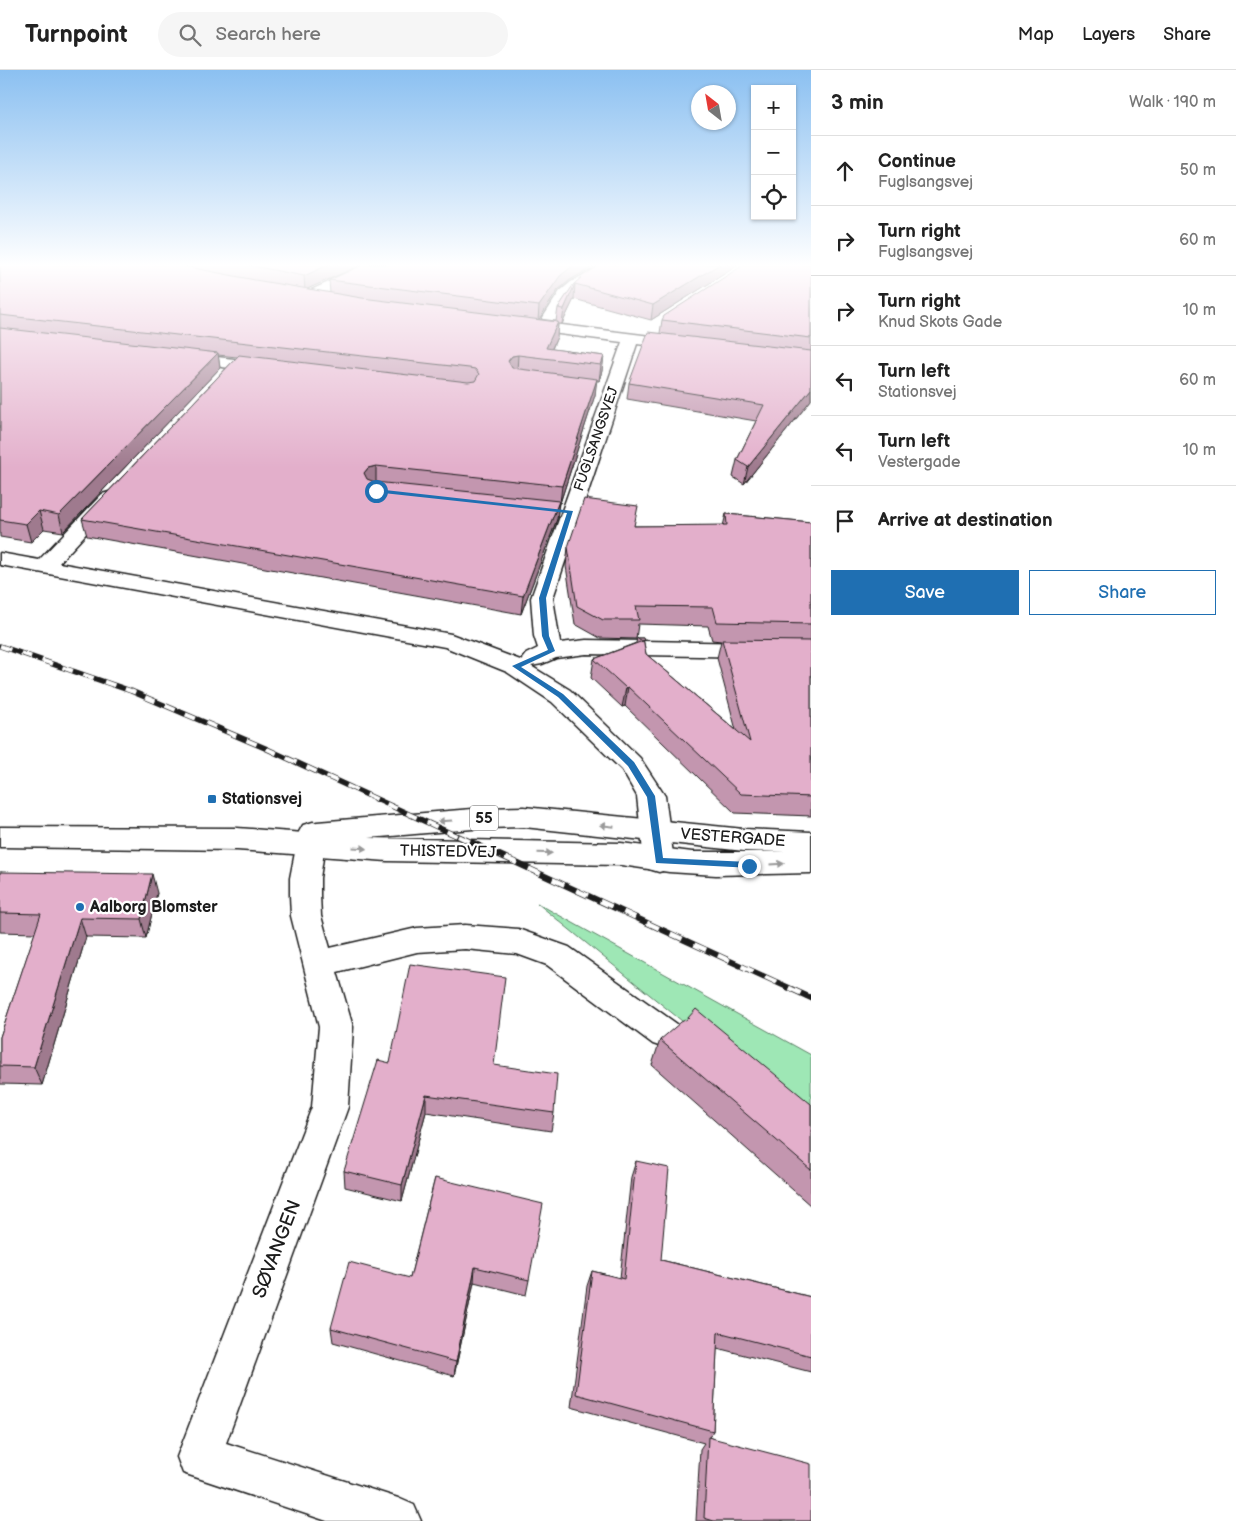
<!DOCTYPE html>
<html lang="en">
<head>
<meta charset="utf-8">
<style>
	body { margin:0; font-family:"Balsamiq Sans",sans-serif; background:#f6f6f6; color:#222 }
	.controls { position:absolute; right:15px; top:15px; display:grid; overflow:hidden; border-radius:0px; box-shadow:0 1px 4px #0004 }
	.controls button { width:45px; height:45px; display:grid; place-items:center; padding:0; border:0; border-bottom:1px solid #e0e0e0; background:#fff; color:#222; font:25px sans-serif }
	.compass { position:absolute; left:691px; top:15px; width:45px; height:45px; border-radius:50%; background:#fff; box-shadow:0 1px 4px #0004; rotate:329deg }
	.stop { position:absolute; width:15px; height:15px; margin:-11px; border:4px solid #1f6fb2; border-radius:50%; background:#fff }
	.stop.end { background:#1f6fb2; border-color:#fff; box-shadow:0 1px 5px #0008 }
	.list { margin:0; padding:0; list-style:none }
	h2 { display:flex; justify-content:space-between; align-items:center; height:65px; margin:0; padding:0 20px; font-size:21px }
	h2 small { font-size:16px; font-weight:400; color:#767676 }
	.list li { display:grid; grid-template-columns:32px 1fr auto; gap:15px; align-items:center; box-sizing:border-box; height:70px; padding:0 20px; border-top:1px solid #e0e0e0 }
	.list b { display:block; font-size:19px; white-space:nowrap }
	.list p { margin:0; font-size:16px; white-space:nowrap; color:#767676 }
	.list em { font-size:16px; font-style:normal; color:#767676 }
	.actions { display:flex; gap:10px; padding:15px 20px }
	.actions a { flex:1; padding:11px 0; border:1px solid #1f6fb2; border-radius:0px; text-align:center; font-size:18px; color:#1f6fb2 }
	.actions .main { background:#1f6fb2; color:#fff }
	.icon { flex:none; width:28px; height:28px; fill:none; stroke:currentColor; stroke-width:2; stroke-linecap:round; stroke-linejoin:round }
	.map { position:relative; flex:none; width:811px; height:1451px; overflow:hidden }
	header { display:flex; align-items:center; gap:30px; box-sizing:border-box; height:70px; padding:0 25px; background:#fff; border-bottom:1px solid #e0e0e0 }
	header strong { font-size:24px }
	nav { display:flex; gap:28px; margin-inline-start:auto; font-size:18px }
	.search { width:350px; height:45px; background:#f6f6f6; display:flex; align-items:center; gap:12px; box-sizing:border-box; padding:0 18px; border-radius:28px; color:#767676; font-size:19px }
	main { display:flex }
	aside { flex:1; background:#fff }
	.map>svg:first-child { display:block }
	.green { fill:#9ee7b5; stroke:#5d8268 }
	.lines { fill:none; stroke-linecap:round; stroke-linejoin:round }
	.minor-casing { stroke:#1c1c1c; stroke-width:3 }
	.major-casing { stroke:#1c1c1c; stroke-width:3 }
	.minor { fill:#fff; fill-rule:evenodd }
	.major { fill:#fff; fill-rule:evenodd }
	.rail-far1-casing { stroke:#1c1c1c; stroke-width:5.5 }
	.rail-casing { stroke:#1c1c1c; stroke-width:6 }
	.rail-far1 { stroke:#fff; stroke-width:4; stroke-dasharray:11; stroke-linecap:butt }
	.rail { stroke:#fff; stroke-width:4.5; stroke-dasharray:13; stroke-linecap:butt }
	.wall { fill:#c396af; stroke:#1c1c1c }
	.shaded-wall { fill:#9f7a8e; stroke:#1c1c1c }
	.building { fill:#e3afcb; stroke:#1c1c1c }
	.oneway { fill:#999 }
	.route { fill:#1f6fb2 }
	.poi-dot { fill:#1f6fb2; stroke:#fff; stroke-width:2 }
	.labels { text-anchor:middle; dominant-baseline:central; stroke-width:4.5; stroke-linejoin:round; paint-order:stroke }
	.far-street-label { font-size:14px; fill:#1c1c1c; stroke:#fff }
	.shield { fill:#fff; stroke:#606060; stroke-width:1 }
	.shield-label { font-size:15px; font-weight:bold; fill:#1c1c1c }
	.poi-label { font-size:16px; font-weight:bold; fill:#1c1c1c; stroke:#fff; text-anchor:start }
	.street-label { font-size:16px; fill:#1c1c1c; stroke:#fff }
	.near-street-label { font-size:19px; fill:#1c1c1c; stroke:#fff }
</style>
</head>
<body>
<header>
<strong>Turnpoint</strong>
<div class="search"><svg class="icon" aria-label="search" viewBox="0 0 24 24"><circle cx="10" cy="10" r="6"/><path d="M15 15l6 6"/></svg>Search here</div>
<nav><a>Map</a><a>Layers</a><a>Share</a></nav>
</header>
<main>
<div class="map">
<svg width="811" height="1451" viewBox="0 0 811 1451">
	<rect width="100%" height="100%" fill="#fff"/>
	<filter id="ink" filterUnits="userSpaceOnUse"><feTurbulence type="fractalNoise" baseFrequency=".02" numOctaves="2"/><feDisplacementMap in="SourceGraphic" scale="10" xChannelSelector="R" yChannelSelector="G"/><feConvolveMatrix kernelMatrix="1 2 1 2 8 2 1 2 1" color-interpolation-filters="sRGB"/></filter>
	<g filter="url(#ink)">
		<!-- green -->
		<polygon class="green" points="537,833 811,985 811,1056"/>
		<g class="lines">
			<defs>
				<g id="minor">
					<polygon points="369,194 389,194 387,197 312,230 302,230 300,227 302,224"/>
					<polygon points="603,194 621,194 581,218 571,227 554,254 683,270 689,272 691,275 689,278 683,280 637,274 553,528 560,573 586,570 811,574 811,588 586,584 556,588 542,594 531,596 570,620 640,688 665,726 674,791 669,799 659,802 649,799 644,791 637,726 622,700 552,632 507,602 445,577 0,495 0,483 39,490 102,424 109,422 116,424 119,428 59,493 451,564 523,591 522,589 526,584 538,578 534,566 531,528 622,272 520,259 515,257 512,254 515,251 520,249 540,252 560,221 571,212"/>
					<polygon points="182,283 268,293 274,294 276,298 274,302 268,303 176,291 174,288 176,285"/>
					<polygon points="313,752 323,755 327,762 320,808 320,825 321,846 330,878 417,858 465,855 518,859 569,877 677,954 682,964 677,974 665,978 653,974 547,895 517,884 465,879 417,882 337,902 353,957 348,1037 226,1373 398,1428 414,1435 421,1451 327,1451 183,1403 177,1387 312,1037 319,957 291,846 290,825 290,808 299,762 303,755"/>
				</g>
				<path id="major" d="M 524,737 L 744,759 L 811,762 L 811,803 L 716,805 L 669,802 L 621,795 L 387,791 L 237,780 L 0,777 L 0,757 L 237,758 L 304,763 L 307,755 L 317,752 L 484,738 ZM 524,757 L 744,781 L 785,782 L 692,782 L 621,773 L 369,768 L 484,758 Z"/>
			</defs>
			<!-- minor casing -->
			<use href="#minor" class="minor-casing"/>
			<!-- major casing -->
			<use href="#major" class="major-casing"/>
			<!-- minor -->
			<use href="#minor" class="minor"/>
			<!-- major -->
			<use href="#major" class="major"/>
			<defs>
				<polyline id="rail-far1" points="0,576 131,621 265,678 461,768"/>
				<polyline id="rail" points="458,766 811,928"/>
			</defs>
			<!-- rail-far1 casing -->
			<use href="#rail-far1" class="rail-far1-casing"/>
			<!-- rail casing -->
			<use href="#rail" class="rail-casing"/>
			<!-- rail-far1 -->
			<use href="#rail-far1" class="rail-far1"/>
			<!-- rail -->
			<use href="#rail" class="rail"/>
		</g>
		<!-- wall -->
		<g class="wall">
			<polygon points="0,194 363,194 307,219 330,223 329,210 365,194 598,194 570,210 558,220 539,249 556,251 558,238 574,214 602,194 740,194 651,250 574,229 562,254 558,254 557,267 552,279 604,286 602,301 599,311 596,311 595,325 560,433 559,433 557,449 521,544 87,466 82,449 237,287 218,285 220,298 63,462 44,459 31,472 0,467"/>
			<polygon points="811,194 811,330 744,414 733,407 737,390 756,351 627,329 629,313 660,263 662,250"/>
			<polygon points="726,444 811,452 811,746 735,743 625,636 622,637 591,608 594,589 636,573 637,568 643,568 646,584 736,660 717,588 721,571 712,570 708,556 638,554 636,569 600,568 575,554 566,496 568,477 635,456 723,456"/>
			<polygon points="0,802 157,823 146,868 86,867 42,1015 0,1014 0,967 35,863 0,862"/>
			<polygon points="660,970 811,1034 811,1136 652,995"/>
			<polygon points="390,993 494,995 554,1043 551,1061 426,1042 402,1131 345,1117 344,1101"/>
			<polygon points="636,1091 661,1190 811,1227 811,1302 717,1278 713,1361 709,1367 811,1451 696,1451 700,1379 704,1373 571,1337 587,1216 592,1201 620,1208 631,1107"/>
			<polygon points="435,1108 529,1210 526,1225 474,1212 454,1306 333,1272 331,1258 410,1208"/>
		</g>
		<!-- shaded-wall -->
		<g class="shaded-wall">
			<polygon points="330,194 363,194 305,220 304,206"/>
			<polygon points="575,194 598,194 570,210 558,220 538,251 539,236 560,206"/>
			<polygon points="720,194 740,194 651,250 653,235"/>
			<polygon points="575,214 574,229 562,254 564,239"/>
			<polygon points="558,252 557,267 547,289 546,278"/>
			<polygon points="218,283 220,298 63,462 59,445"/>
			<polygon points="518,285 517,301 511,302 508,291 512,286"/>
			<polygon points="604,286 602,301 599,311 601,295"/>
			<polygon points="597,309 595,325 560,433 562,416"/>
			<polygon points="811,319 811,330 744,414 748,397"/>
			<polygon points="376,396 376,413 368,415 364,403 368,398"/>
			<polygon points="559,431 557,449 521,544 523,526"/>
			<polygon points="39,441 44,459 31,472 26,454"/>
			<polygon points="628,617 625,636 622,637 626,618"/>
			<polygon points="152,804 157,823 146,868 141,849"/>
			<polygon points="80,848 86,867 42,1015 34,997"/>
			<polygon points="426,1025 426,1042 402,1131 402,1115"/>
			<polygon points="475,1197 474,1212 454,1306 456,1292"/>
		</g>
		<!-- building -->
		<g class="building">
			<polygon points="0,194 173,194 255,210 362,228 558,252 546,278 604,286 601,295 518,285 512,286 508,291 512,298 597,309 562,416 376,396 368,398 364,403 367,409 375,412 559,431 523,526 82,449 239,285 468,312 475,311 479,304 475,299 469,298 0,245"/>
			<polygon points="243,194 330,194 304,206"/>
			<polygon points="365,194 575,194 560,206 539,236 329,210"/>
			<polygon points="602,194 720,194 653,235 575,214 564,239 558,238 574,214 584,205"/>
			<polygon points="745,194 811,194 811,268 662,250 664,246"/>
			<polygon points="0,258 218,283 59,445 39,441 26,454 0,450"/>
			<polygon points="648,262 811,281 811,319 748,397 737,390 764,335 629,313"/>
			<polygon points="584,429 638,436 634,456 727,455 726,444 811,452 811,554 717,552 713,537 636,536 639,550 603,550 577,536 568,477"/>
			<polygon points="637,568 643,568 646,584 750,672 722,570 811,571 811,727 741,724 628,617 626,618 594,589 643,571"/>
			<polygon points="0,802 152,804 141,849 80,848 34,997 0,996 0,967 41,844 0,843"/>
			<polygon points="410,894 505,907 494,995 557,1004 554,1043 426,1025 402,1115 344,1101 378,990 390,993"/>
			<polygon points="696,939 811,1034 811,1100 660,970 681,952 687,949"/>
			<polygon points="636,1091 669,1098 661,1190 811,1227 811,1286 718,1262 713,1361 576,1324 592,1201 624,1209"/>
			<polygon points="435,1108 543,1134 529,1210 475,1197 456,1292 331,1258 349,1192 410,1208"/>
			<polygon points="708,1367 811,1394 811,1451 714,1451 704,1448"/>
		</g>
		<!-- one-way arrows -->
		<defs><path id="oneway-solid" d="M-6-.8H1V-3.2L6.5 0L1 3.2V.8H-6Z" transform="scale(1.25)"/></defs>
		<g class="oneway">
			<use href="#oneway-solid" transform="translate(445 751) rotate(176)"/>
			<use href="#oneway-solid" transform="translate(607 756) rotate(-174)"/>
			<use href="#oneway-solid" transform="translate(360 778) rotate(4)"/>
			<use href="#oneway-solid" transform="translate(545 783) rotate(1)"/>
			<use href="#oneway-solid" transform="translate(777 794) rotate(-4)"/>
		</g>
	</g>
	<!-- sky -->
	<linearGradient id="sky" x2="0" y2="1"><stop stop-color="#8bc0f1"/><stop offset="0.49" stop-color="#fff"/><stop offset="1" stop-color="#fff" stop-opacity="0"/></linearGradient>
	<rect width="811" height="398" fill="url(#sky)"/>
	<!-- route -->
	<polygon class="route" points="376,419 573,441 546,528 549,566 555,581 521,597 563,624 634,692 655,726 663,788 749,792 752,793 752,798 656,793 647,727 628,696 558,627 512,596 548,580 542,566 539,528 567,443 374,422"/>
	<!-- markers -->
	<g class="poi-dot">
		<rect x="207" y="724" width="10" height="10" rx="2.5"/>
		<circle cx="80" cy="837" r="5"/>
	</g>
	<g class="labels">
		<!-- far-street labels -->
		<g class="far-street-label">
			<text transform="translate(596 369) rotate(-71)">FUGLSANGSVEJ</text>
		</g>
		<!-- shield labels -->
		<rect class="shield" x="470" y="735.5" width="28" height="25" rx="4"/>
		<g class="shield-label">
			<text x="484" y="748">55</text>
		</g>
		<!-- poi labels -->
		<g class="poi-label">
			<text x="222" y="729">Stationsvej</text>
			<text x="90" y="837">Aalborg Blomster</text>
		</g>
		<!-- street labels -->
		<g class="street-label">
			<text transform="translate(733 768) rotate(4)">VESTERGADE</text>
			<text transform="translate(448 782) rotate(1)">THISTEDVEJ</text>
		</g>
		<!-- near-street labels -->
		<g class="near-street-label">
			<text transform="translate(277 1179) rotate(-69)">SØVANGEN</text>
		</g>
	</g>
</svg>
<div class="controls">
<button>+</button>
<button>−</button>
<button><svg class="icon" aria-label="locate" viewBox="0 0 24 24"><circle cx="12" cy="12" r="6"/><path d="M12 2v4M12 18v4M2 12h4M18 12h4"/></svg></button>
</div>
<svg class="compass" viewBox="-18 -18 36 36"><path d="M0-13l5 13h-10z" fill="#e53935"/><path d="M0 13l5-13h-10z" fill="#767676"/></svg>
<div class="stop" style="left:376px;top:421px"></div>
<div class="stop end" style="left:749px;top:796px"></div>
</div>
<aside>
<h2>3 min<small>Walk · 190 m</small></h2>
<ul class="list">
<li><svg class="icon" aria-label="ahead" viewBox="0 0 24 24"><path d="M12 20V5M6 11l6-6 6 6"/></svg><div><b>Continue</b><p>Fuglsangsvej</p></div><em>50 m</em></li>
<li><svg class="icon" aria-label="right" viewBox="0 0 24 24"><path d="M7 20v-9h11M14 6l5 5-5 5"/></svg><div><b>Turn right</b><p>Fuglsangsvej</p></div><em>60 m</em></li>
<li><svg class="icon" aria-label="right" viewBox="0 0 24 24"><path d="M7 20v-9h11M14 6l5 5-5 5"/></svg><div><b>Turn right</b><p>Knud Skots Gade</p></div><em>10 m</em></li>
<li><svg class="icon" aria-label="left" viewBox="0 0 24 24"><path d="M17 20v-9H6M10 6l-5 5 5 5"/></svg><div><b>Turn left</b><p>Stationsvej</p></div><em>60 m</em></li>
<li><svg class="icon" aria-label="left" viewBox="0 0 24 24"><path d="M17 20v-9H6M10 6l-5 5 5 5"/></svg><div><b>Turn left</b><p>Vestergade</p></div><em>10 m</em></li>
<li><svg class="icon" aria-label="arrive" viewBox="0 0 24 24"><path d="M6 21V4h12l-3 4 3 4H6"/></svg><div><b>Arrive at destination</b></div></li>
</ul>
<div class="actions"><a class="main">Save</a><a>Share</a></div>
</aside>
</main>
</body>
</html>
